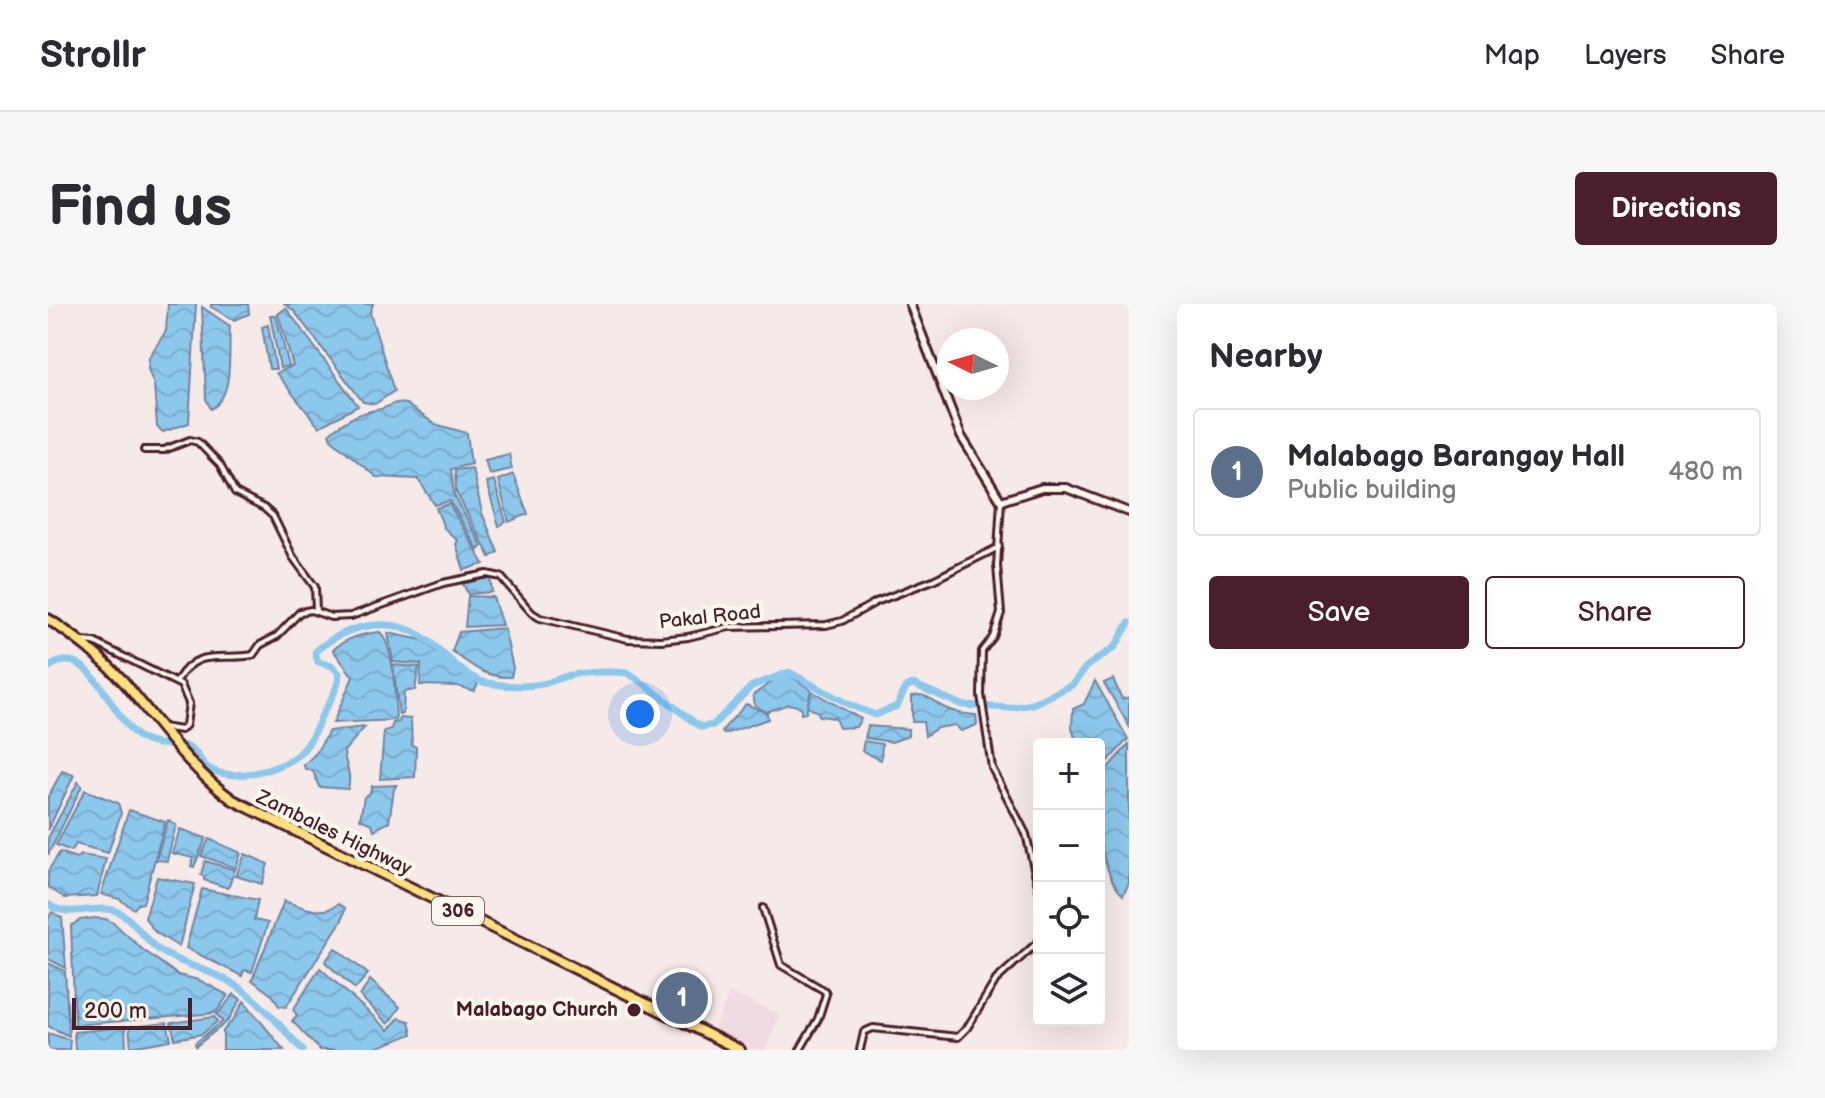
<!DOCTYPE html>
<html lang="en">
<head>
<meta charset="utf-8">
<style>
	body { margin:0; font-family:"Balsamiq Sans",sans-serif; background:#f7f7f7; color:#2b2b33 }
	.controls { position:absolute; right:24px; bottom:24px; display:grid; overflow:hidden; border-radius:8px; box-shadow:0 8px 32px #0002 }
	.controls button { width:72px; height:72px; display:grid; place-items:center; padding:0; border:0; border-bottom:2px solid #e1e1e2; background:#fff; color:#2b2b33; font:40px sans-serif }
	.compass { position:absolute; left:889px; top:24px; width:72px; height:72px; border-radius:50%; background:#fff; box-shadow:0 8px 32px #0002; rotate:275deg }
	.scale { position:absolute; left:24px; bottom:20px; width:120px; box-sizing:border-box; padding-left:8px; border:4px solid #4a1f2b; border-top:0; font-size:22px; line-height:28px; white-space:nowrap; color:#4a1f2b; -webkit-text-stroke:6px #fbf7ec; paint-order:stroke }
	.you { position:absolute; left:592px; top:410px; width:28px; height:28px; margin:-20px; border:6px solid #fff; border-radius:50%; background:#1a73e8; box-shadow:0 0 0 12px #1a73e833 }
	.badge { display:grid; place-items:center; width:52px; height:52px; border-radius:50%; background:#4a1f2b; color:#fff; font-size:26px; font-weight:700 }
	.pin { position:absolute; translate:-50% -50%; border:4px solid #fff; box-shadow:0 2px 8px #0006 }
	.list { margin:0; padding:0; list-style:none }
	h2 { display:flex; justify-content:space-between; align-items:center; height:104px; margin:0; padding:0 32px; font-size:34px }
	h2 small { font-size:26px; font-weight:400; color:#7c7c81 }
	.list li { display:grid; grid-template-columns:52px 1fr auto; gap:24px; align-items:center; box-sizing:border-box; height:128px; margin:0 16px 16px; padding:0 16px; border:2px solid #e1e1e2; border-radius:8px }
	.list b { display:block; font-size:30px; white-space:nowrap }
	.list p { margin:0; font-size:26px; white-space:nowrap; color:#7c7c81 }
	.list em { font-size:26px; font-style:normal; color:#7c7c81 }
	.actions { display:flex; gap:16px; padding:24px 32px }
	.actions a { flex:1; padding:18px 0; border:2px solid #4a1f2b; border-radius:8px; text-align:center; font-size:28px; color:#4a1f2b }
	.actions .main { background:#4a1f2b; color:#fff }
	.icon { flex:none; width:44px; height:44px; fill:none; stroke:currentColor; stroke-width:2; stroke-linecap:round; stroke-linejoin:round }
	.map { position:relative; flex:none; width:1081px; height:746px; overflow:hidden; border-radius:8px }
	header { display:flex; align-items:center; gap:48px; box-sizing:border-box; height:112px; padding:0 40px; background:#fff; border-bottom:2px solid #e1e1e2 }
	header strong { font-size:38px }
	nav { display:flex; gap:44px; margin-inline-start:auto; font-size:28px }
	.intro { display:flex; align-items:center; justify-content:space-between; box-sizing:border-box; height:192px; padding:0 48px }
	h1 { margin:0; font-size:56px }
	.button { padding:20px 36px; border-radius:8px; background:#4a1f2b; color:#fff; font-size:28px; font-weight:700 }
	main { display:flex; gap:48px; padding:0 48px }
	aside { flex:1; background:#fff; border-radius:8px; box-shadow:0 8px 32px #0002 }
	.map>svg:first-child { display:block }
	.built { fill:#f0dae4 }
	.water { fill:url(#water-waves); stroke:#72849f; stroke-width:2 }
	.lines { fill:none; stroke-linecap:round; stroke-linejoin:round }
	.river { stroke:#8cc8ec; stroke-width:7 }
	.street-casing { stroke:#4a1f2b; stroke-width:10 }
	.secondary-casing { stroke:#4a1f2b; stroke-width:12 }
	.primary-casing { stroke:#4a1f2b; stroke-width:14 }
	.street { stroke:#fbf7ec; stroke-width:4 }
	.secondary { stroke:#fbf7ec; stroke-width:6 }
	.primary { stroke:#fce080; stroke-width:8 }
	.poi-dot { fill:#4a1f2b; stroke:#fbf7ec; stroke-width:3 }
	.labels { text-anchor:middle; dominant-baseline:central; stroke-width:8; stroke-linejoin:round; paint-order:stroke }
	.shield { fill:#fbf7ec; stroke:#7f6065; stroke-width:2 }
	.shield-label { font-size:18px; font-weight:bold; fill:#4a1f2b }
	.street-label { font-size:20px; fill:#4a1f2b; stroke:#fbf7ec }
	.poi-label { font-size:20px; font-weight:bold; fill:#4a1f2b; stroke:#fbf7ec; text-anchor:end }
</style>
</head>
<body>
<header>
<strong>Strollr</strong>
<nav><a>Map</a><a>Layers</a><a>Share</a></nav>
</header>
<div class="intro"><h1>Find us</h1><a class="button">Directions</a></div>
<main>
<div class="map">
<svg width="1081" height="746" viewBox="0 0 1081 746">
	<defs>
		<pattern id="water-waves" width="16" height="10" patternUnits="userSpaceOnUse" patternTransform="scale(2)"><rect width="16" height="10" fill="#8cc8ec"/><path d="M0 5q4-4 8 0t8 0" fill="none" stroke="#7aabcb"/></pattern>
	</defs>
	<rect width="100%" height="100%" fill="#f6eae8"/>
	<filter id="ink" filterUnits="userSpaceOnUse"><feTurbulence type="fractalNoise" baseFrequency=".0125" numOctaves="2"/><feDisplacementMap in="SourceGraphic" scale="16" xChannelSelector="R" yChannelSelector="G"/><feConvolveMatrix kernelMatrix="1 2 1 2 8 2 1 2 1" color-interpolation-filters="sRGB"/></filter>
	<g filter="url(#ink)">
		<!-- built -->
		<polygon class="built" points="681,689 732,710 717,746 705,746 665,729"/>
		<!-- water -->
		<g class="water">
			<polygon points="120,0 148,0 141,119 115,128 109,123 106,81 100,65 101,53 118,27"/>
			<polygon points="163,0 200,0 201,10 186,16 163,3"/>
			<polygon points="237,0 325,0 322,9 346,87 327,100 315,98 246,7"/>
			<path d="M 154,3 L 182,22 C 180,46 187,92 163,105 L 158,95 Z"/>
			<polygon points="238,4 310,102 271,123 228,69 245,62 230,10"/>
			<polygon points="222,11 228,11 241,62 232,64"/>
			<polygon points="220,21 228,65 221,65 214,23"/>
			<path d="M 347,99 L 358,100 L 387,120 L 419,129 L 423,160 L 403,165 L 406,191 L 434,242 L 430,246 L 402,197 L 387,201 L 370,175 L 328,173 L 283,135 L 281,130 C 289,122 305,112 316,109 C 329,104 331,108 347,99 Z"/>
			<polygon points="461,150 464,165 441,170 437,156"/>
			<polygon points="424,164 434,209 450,248 442,253 408,188 407,166"/>
			<polygon points="465,170 480,210 461,218 450,176"/>
			<polygon points="446,176 458,218 451,222 438,178"/>
			<polygon points="402,200 403,203 436,260 416,266 408,240 410,237 396,224 388,204"/>
			<polygon points="442,273 444,288 420,290 415,280"/>
			<polygon points="420,292 445,293 454,321 417,323"/>
			<path d="M 456,324 L 465,364 L 463,373 C 439,374 423,362 404,347 L 411,328 Z"/>
			<path d="M 332,328 C 347,344 347,394 348,416 L 285,419 L 305,373 L 285,346 C 296,335 316,329 332,328 Z"/>
			<polygon points="340,329 374,336 430,380 426,387 409,382 372,381 373,360 345,358"/>
			<polygon points="345,361 371,363 367,386 356,388 355,410 351,411"/>
			<polygon points="740,370 763,386 758,409 753,410 753,403 741,400 718,408 707,401 705,391 731,373"/>
			<polygon points="1065,375 1074,395 1081,393 1081,422 1056,379"/>
			<polygon points="1047,377 1080,435 1051,467 1051,440 1029,440 1024,424 1025,405 1036,400"/>
			<polygon points="764,387 813,415 808,423 791,424 787,414 771,412 770,408 759,403"/>
			<path d="M 872,391 C 883,392 886,399 895,403 C 906,409 917,410 928,411 L 929,421 L 913,427 L 907,421 L 889,424 L 877,432 L 875,418 L 864,418 L 864,392 Z"/>
			<polygon points="698,400 719,409 720,415 676,430 674,428 677,423"/>
			<polygon points="352,414 363,415 364,441 368,443 367,473 332,475 336,427 343,425 345,419 351,418"/>
			<polygon points="820,422 860,425 860,432 844,438 817,434"/>
			<path d="M 317,423 L 296,447 C 297,464 304,466 300,485 L 271,483 L 265,467 L 257,465 L 256,461 L 268,449 L 281,427 Z"/>
			<polygon points="816,437 834,440 833,456 814,447"/>
			<path d="M 1081,440 L 1081,579 L 1075,591 C 1053,571 1046,509 1051,481 C 1053,468 1072,451 1081,440 Z"/>
			<polygon points="14,467 26,471 0,526 0,493"/>
			<polygon points="30,478 34,482 0,551 0,534"/>
			<polygon points="349,481 346,485 341,518 326,526 324,520 312,515 316,493 322,489 324,482"/>
			<polygon points="37,486 70,499 73,509 60,549 28,540 24,547 8,541"/>
			<polygon points="81,506 117,518 95,599 90,600 86,605 71,595 53,590"/>
			<polygon points="120,516 128,521 119,557 108,556"/>
			<polygon points="132,525 158,534 146,563 143,562 145,554 124,549"/>
			<polygon points="161,535 193,549 188,564 153,552"/>
			<polygon points="12,548 28,554 33,551 58,555 49,592 17,594 0,583 0,567"/>
			<polygon points="197,550 220,560 214,580 188,572"/>
			<polygon points="157,557 187,566 180,584 156,576 156,573 153,571"/>
			<polygon points="109,573 147,580 131,643 107,628 97,614"/>
			<polygon points="154,585 210,596 206,616 220,619 204,668 196,666 194,672 138,644"/>
			<path d="M 236,597 C 254,603 274,613 290,600 L 297,604 L 294,616 L 238,703 L 231,702 L 225,692 L 204,676 Z"/>
			<polygon points="4,608 14,614 18,664 0,655 0,615"/>
			<polygon points="46,614 58,615 67,620 94,645 130,671 151,676 180,691 168,709 27,721 23,622 32,616"/>
			<polygon points="287,644 320,670 307,685 277,658"/>
			<polygon points="0,659 17,667 21,732 0,722"/>
			<polygon points="272,664 340,726 351,714 361,717 364,730 323,746 272,746 244,717 249,711 245,706"/>
			<polygon points="322,676 352,703 340,720 312,692"/>
			<polygon points="186,690 193,695 180,717 148,742 147,739 175,717 169,711"/>
			<polygon points="196,697 236,746 175,746 175,727 186,715"/>
			<polygon points="166,713 170,717 154,730 127,735 123,719"/>
			<polygon points="119,719 123,736 83,743 81,723"/>
			<polygon points="77,723 78,746 27,746 26,728"/>
			<polygon points="0,729 22,736 21,746 0,746"/>
		</g>
		<g class="lines">
			<!-- river -->
			<g class="river">
				<path d="M 0,364 C 44,331 64,422 96,436 C 114,444 124,438 138,442 C 149,445 151,457 159,463 C 180,479 232,467 251,450 C 261,442 268,425 273,413 C 280,399 291,385 291,369 L 284,362 L 270,358 L 267,348 C 297,321 344,309 379,336 C 397,349 416,374 439,379 C 456,382 476,383 494,380 C 504,378 513,373 523,371 C 535,368 567,367 579,369 C 589,372 639,414 653,423 L 665,421 L 704,382 L 741,368 L 802,401 L 827,411 L 849,402 L 858,383 L 865,380 L 914,401 L 961,404 L 985,400 L 1024,381 L 1038,363 L 1067,343 L 1081,319"/>
				<path d="M 0,600 C 21,615 43,601 65,606 C 84,611 96,636 111,646 C 133,661 161,665 184,679 C 213,696 231,722 255,746"/>
			</g>
			<defs>
				<g id="street">
					<polyline points="96,146 116,146 142,136 150,138 172,161 187,189 216,204 225,212 245,253 267,283 268,307"/>
					<polyline points="953,197 949,262 953,309 945,333 934,347 933,391 944,464 978,530 991,586"/>
					<polyline points="34,337 46,338 133,381 141,399 138,421 133,426 114,423"/>
					<path d="M 129,377 C 149,342 174,357 205,351 L 212,341 L 229,332 L 252,308 L 263,306 L 283,313 L 303,312 L 395,279 L 439,270 L 453,273 L 484,309 L 492,314 L 580,335 L 613,336 L 640,333 L 681,323 L 778,321 L 794,317 L 828,298 L 885,276 L 951,243"/>
					<polyline points="715,604 733,661 777,687 778,690 770,715 752,746"/>
					<polyline points="812,746 816,728 825,724 910,733 919,724 948,676 991,637"/>
				</g>
				<polyline id="secondary" points="862,0 913,132 953,197 994,184 1018,184 1081,208"/>
				<path id="primary" d="M 0,315 C 28,333 54,354 76,378 C 110,418 141,465 185,496 L 692,746"/>
			</defs>
			<!-- street casing -->
			<use href="#street" class="street-casing"/>
			<!-- secondary casing -->
			<use href="#secondary" class="secondary-casing"/>
			<!-- primary casing -->
			<use href="#primary" class="primary-casing"/>
			<!-- street -->
			<use href="#street" class="street"/>
			<!-- secondary -->
			<use href="#secondary" class="secondary"/>
			<!-- primary -->
			<use href="#primary" class="primary"/>
		</g>
	</g>
	<!-- markers -->
	<circle class="poi-dot" cx="586" cy="706" r="8"/>
	<g class="labels">
		<!-- shield labels -->
		<rect class="shield" x="384" y="593" width="52" height="28" rx="6"/>
		<g class="shield-label">
			<text x="410" y="607">306</text>
		</g>
		<!-- street labels -->
		<g class="street-label">
			<text transform="translate(662 313) rotate(-6)">Pakal Road</text>
			<text transform="translate(286 529) rotate(26)">Zambales Highway</text>
		</g>
		<!-- poi labels -->
		<g class="poi-label">
			<text x="570" y="706">Malabago Church</text>
		</g>
	</g>
</svg>
<div class="controls">
<button>+</button>
<button>−</button>
<button><svg class="icon" aria-label="locate" viewBox="0 0 24 24"><circle cx="12" cy="12" r="6"/><path d="M12 2v4M12 18v4M2 12h4M18 12h4"/></svg></button>
<button><svg class="icon" aria-label="layers" viewBox="0 0 24 24"><path d="M12 4l9 5-9 5-9-5zM3 14l9 5 9-5"/></svg></button>
</div>
<svg class="compass" viewBox="-18 -18 36 36"><path d="M0-13l5 13h-10z" fill="#e53935"/><path d="M0 13l5-13h-10z" fill="#7c7c81"/></svg>
<div class="scale">200 m</div>
<div class="you"></div>
<div class="pin badge" style="left:634px;top:694px;background:#5c6f8a">1</div>
</div>
<aside>
<h2>Nearby<small></small></h2>
<ul class="list">
<li><span class="badge" style="background:#5c6f8a">1</span><div><b>Malabago Barangay Hall</b><p>Public building</p></div><em>480 m</em></li>
</ul>
<div class="actions"><a class="main">Save</a><a>Share</a></div>
</aside>
</main>
</body>
</html>
